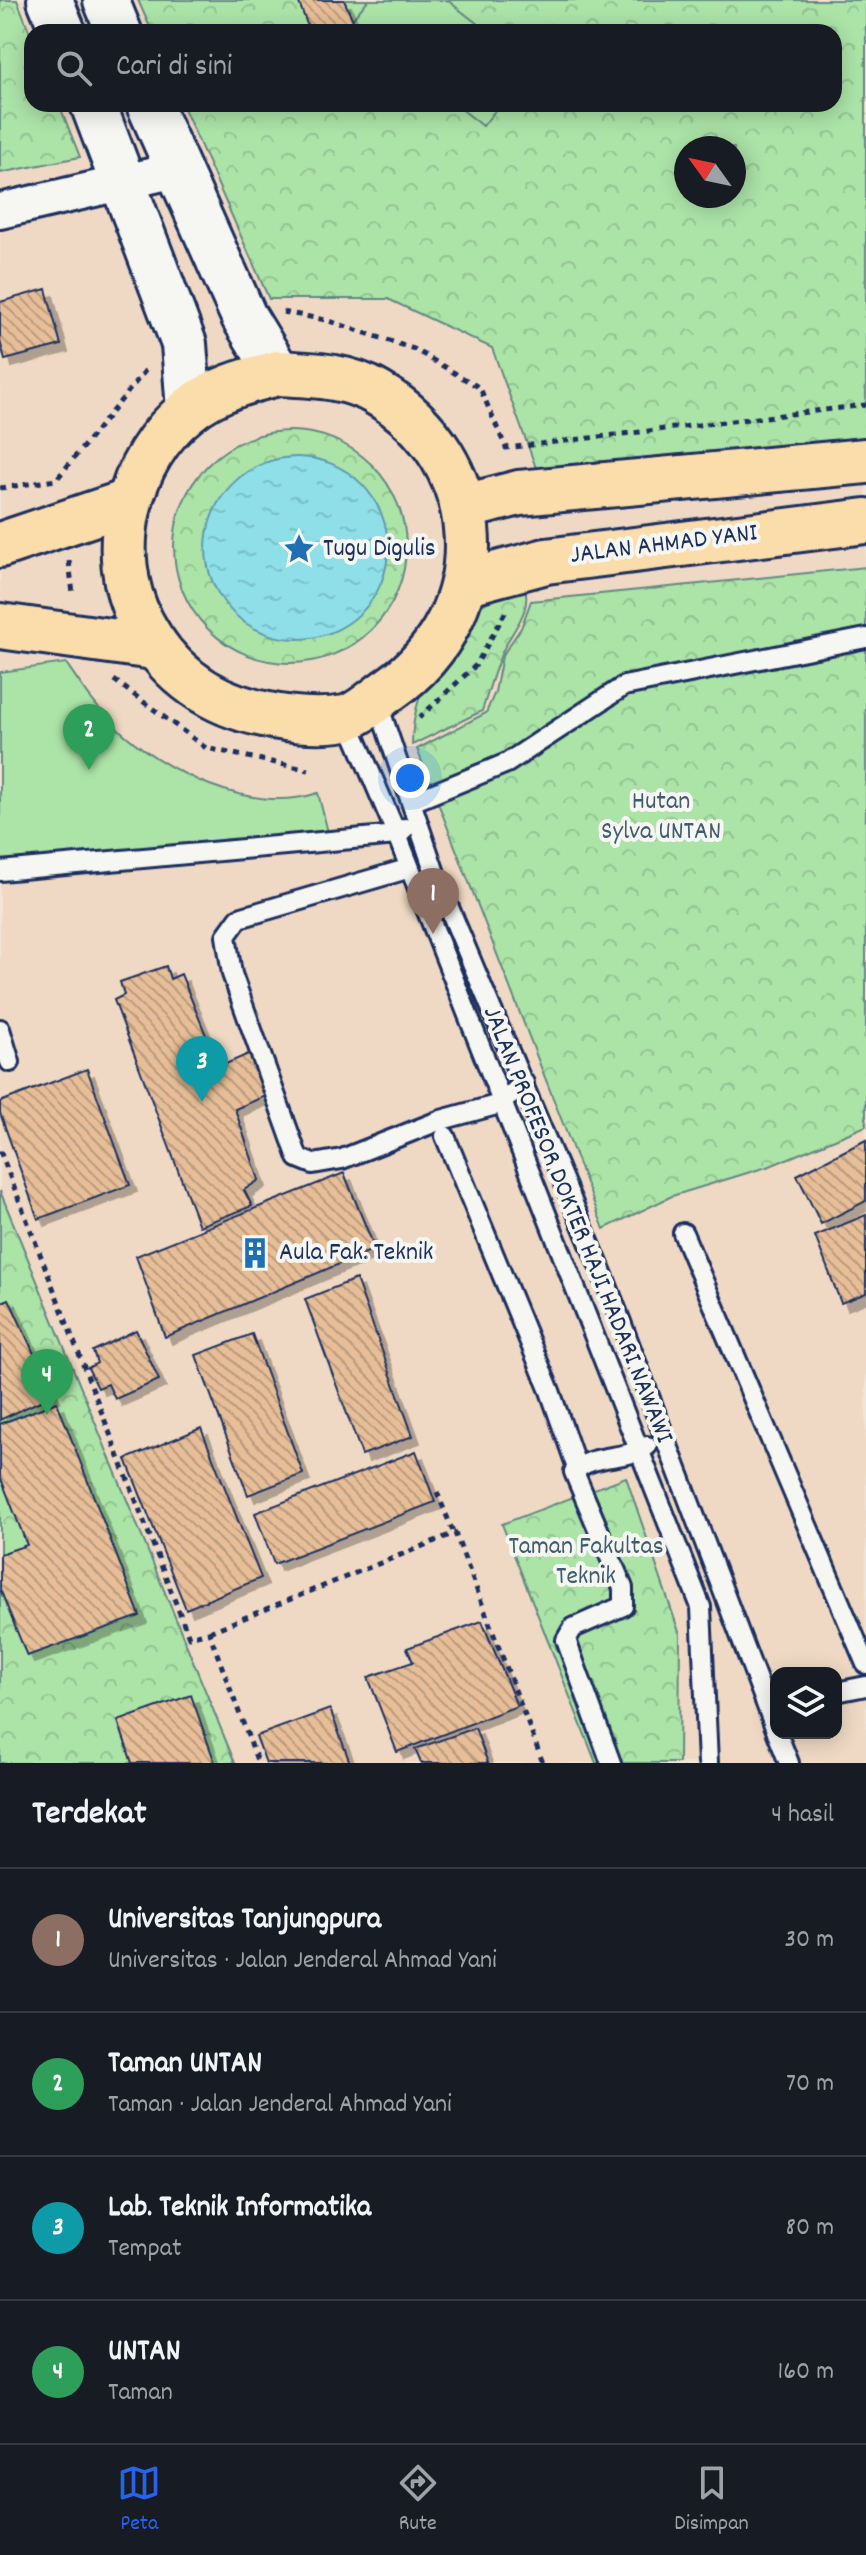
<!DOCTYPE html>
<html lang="id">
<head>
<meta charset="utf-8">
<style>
	body { margin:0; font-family:Dekko,sans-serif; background:#20242c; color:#f1f3f6 }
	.controls { position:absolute; right:24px; bottom:24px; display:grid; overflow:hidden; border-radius:16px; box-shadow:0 4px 20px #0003 }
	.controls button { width:72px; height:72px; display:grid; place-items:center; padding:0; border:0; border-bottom:2px solid #363941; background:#171b24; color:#f1f3f6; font:40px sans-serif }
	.compass { position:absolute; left:674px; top:136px; width:72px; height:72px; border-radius:50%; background:#171b24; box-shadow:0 4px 20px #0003; rotate:303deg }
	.you { position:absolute; left:410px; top:778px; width:28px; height:28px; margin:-20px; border:6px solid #fff; border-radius:50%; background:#1a73e8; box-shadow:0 0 0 12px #1a73e833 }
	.badge { display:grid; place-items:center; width:52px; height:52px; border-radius:50%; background:#2563eb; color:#fff; font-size:26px; font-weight:700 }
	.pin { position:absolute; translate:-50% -66px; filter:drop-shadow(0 2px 4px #0008) }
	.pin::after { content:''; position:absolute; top:42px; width:28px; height:24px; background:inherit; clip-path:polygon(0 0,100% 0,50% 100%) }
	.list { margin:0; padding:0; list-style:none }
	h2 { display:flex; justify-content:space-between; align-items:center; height:104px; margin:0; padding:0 32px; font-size:34px }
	h2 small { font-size:26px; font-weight:400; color:#9ea1a6 }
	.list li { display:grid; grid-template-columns:52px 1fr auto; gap:24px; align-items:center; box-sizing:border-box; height:144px; padding:0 32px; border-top:2px solid #363941 }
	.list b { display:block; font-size:30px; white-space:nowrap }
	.list p { margin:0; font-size:26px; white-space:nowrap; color:#9ea1a6 }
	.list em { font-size:26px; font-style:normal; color:#9ea1a6 }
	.icon { flex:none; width:44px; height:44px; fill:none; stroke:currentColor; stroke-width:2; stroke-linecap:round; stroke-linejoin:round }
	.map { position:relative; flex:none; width:866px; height:1763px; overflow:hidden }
	.search { position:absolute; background:#171b24; box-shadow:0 4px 20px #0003; left:24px; right:24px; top:24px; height:88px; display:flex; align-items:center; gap:20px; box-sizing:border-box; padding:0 28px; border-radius:24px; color:#9ea1a6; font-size:30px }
	.sheet { height:680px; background:#171b24 }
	nav { display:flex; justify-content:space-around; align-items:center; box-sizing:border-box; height:112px; border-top:2px solid #363941; background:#171b24; font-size:22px; color:#9ea1a6 }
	nav a { display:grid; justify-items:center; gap:4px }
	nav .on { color:#2563eb }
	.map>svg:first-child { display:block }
	.built { fill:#efd9c4; fill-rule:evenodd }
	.forest { fill:url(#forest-crowns); stroke:#648982; stroke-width:2; fill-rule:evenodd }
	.garden { fill:#ace3a7; stroke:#648982; stroke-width:2 }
	.water { fill:url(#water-ripples); stroke:#6099b0; stroke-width:2 }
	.building { fill:url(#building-back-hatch); stroke:#1b2f5e; stroke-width:2; filter:url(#shadow) }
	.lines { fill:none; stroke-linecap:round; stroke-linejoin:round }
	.lane-casing { stroke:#1b2f5e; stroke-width:24 }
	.street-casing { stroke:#1b2f5e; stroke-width:40 }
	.secondary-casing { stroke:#1b2f5e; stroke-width:50 }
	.highway-casing { stroke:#1b2f5e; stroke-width:50 }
	.path { stroke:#1b2f5e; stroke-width:5; stroke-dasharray:6 6; stroke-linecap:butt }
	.lane { stroke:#f6f6f2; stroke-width:18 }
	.street { stroke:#f6f6f2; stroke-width:34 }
	.secondary { stroke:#f6f6f2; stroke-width:44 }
	.highway { stroke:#fbddab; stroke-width:44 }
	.labels { text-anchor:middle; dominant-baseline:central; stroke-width:8; stroke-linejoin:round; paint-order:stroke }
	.street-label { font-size:26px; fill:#1b2f5e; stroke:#f6f6f2 }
	.poi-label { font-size:26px; fill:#1b2f5e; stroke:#f6f6f2; text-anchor:start }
	.park-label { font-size:26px; fill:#3f5c70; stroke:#f6f6f2 }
</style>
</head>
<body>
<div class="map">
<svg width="866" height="1763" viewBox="0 0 866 1763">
	<defs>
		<pattern id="forest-crowns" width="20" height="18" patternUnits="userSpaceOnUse" patternTransform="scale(2)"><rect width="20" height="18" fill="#ace3a7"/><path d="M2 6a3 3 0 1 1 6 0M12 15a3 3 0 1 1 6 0" fill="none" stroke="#93c392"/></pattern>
		<pattern id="water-ripples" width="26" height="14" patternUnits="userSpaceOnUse" patternTransform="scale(2)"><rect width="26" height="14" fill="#8edfe7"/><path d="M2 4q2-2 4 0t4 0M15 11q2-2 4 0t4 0" fill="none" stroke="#7ac0c9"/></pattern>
		<pattern id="building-back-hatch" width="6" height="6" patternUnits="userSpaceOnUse" patternTransform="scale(2)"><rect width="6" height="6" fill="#e7be97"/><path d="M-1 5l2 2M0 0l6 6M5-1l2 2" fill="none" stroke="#ba9b7e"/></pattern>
		<filter id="shadow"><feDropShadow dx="7" dy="7" stdDeviation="0" flood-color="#0004"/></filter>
	</defs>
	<rect width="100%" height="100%" fill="#f2e5d7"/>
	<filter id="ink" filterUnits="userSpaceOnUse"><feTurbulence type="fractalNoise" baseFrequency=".0125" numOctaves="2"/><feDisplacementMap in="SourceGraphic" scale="16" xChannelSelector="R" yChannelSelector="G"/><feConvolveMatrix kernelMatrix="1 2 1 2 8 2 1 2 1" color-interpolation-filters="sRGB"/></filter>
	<g filter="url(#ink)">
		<!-- built -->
		<path class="built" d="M 0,0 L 866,0 L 866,1763 L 0,1763 ZM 32,32 L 834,32 L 834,104 L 32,104 ZM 686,148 L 734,148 L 734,196 L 686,196 ZM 776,1673 L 836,1673 L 836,1733 L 776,1733 Z"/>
		<!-- forest -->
		<g class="forest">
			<polygon points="0,0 17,0 32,38 32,104 59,104 80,157 0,173"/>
			<path d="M 138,0 L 866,0 L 866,437 L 539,476 L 492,348 L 388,299 L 269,299 L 182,104 L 834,104 L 834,32 L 152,32 ZM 686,148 L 734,148 L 734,196 L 686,196 Z"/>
			<circle cx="290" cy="547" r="116"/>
			<polygon points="866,567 866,1126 770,1166 672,1196 604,1229 417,749 486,713 495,692 502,656 521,628 531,601"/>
			<path d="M 524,583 C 534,614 510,630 500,657 C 493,674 488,693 482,711 L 412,745 C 412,694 440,640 480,607 C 492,597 510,590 524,583 Z"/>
			<polygon points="0,1191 235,1763 0,1763"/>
			<polygon points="626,1477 680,1635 679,1763 596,1763 502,1524"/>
		</g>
		<!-- garden -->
		<g class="garden">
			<polygon points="368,0 447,0 488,32 363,32 350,22"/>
			<polygon points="455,104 500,104 483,126"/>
			<path d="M 66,663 C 81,685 96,708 115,726 C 164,772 251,815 318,793 L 330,840 L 0,874 L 0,672 Z"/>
		</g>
		<!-- water -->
		<circle class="water" cx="297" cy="548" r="91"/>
		<!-- building -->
		<g class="building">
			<polygon points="298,0 344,0 358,32 310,32"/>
			<polygon points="46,289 61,345 5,360 0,341 0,302"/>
			<polygon points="166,966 170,979 181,974 219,1067 253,1052 270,1094 235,1109 259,1180 244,1190 252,1206 199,1226 114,1000 124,995 120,982"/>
			<polygon points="87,1069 130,1185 38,1219 0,1113 0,1102"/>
			<polygon points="866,1140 866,1201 821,1224 797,1175"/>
			<polygon points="344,1173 375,1249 165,1337 136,1256"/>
			<polygon points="866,1215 866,1293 841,1303 815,1236"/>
			<polygon points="356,1279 413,1436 362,1455 305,1299"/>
			<polygon points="9,1299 53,1395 0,1420 0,1303"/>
			<polygon points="136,1330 159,1380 115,1399 108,1384 98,1388 88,1368 97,1363 93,1351"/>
			<polygon points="252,1334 303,1474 248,1495 196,1355"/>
			<polygon points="57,1402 140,1616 27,1656 0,1589 0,1554 27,1545 0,1476 0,1424"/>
			<polygon points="201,1428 261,1578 186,1609 126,1459"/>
			<polygon points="416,1451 435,1502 274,1564 255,1513"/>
			<polygon points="482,1621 517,1706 397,1752 368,1677 413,1662 407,1648"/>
			<polygon points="191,1695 215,1763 132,1763 118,1721"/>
			<polygon points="330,1709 350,1763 266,1763 256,1736"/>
			<polygon points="475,1728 488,1763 421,1763 415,1749"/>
		</g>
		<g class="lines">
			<defs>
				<g id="lane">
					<polyline points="377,701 437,879 605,1280 776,1730"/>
					<polyline points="347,718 397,835 701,1607 708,1763"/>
					<polyline points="412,802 507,763 624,686 866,638"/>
					<polyline points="407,869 239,918 226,936 232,974 298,1158 313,1164 342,1159 441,1120 500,1104 524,1083"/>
					<polyline points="0,871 397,835 405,828"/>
					<polyline points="0,1029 10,1062"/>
					<polyline points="445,1136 550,1391 577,1468"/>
					<polyline points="683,1233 866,1664"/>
					<polyline points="836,1692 866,1686"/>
					<polyline points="777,1733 789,1763"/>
					<path d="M 611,1763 L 566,1640 L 573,1628 L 623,1606 L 623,1588 L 574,1472 C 591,1453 626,1461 647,1446"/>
				</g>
				<polyline id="street" points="0,211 176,170"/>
				<g id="secondary">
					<polyline points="50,0 63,32"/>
					<polyline points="106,0 119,32"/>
					<polyline points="93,104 184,344 189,410"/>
					<polyline points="149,104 244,317 278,373"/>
				</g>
				<g id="highway">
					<path d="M 278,373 C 311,375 347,375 377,393 C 490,458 499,614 390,689 C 378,697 359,715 345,718 C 317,723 282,719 255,712 C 204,700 165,668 141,622 C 105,552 127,459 189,410 C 215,389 246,381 278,373 Z"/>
					<polyline points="464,507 519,493 866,461"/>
					<polyline points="0,545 128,502"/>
					<polyline points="464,583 546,561 866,521"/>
					<polyline points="0,626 154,647"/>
				</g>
			</defs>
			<!-- lane casing -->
			<use href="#lane" class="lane-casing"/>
			<!-- street casing -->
			<use href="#street" class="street-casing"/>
			<!-- secondary casing -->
			<use href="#secondary" class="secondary-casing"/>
			<!-- highway casing -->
			<use href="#highway" class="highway-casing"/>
			<!-- path -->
			<g class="path">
				<polyline points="283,312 326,320 414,349 480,388 506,448 866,405"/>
				<polyline points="0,488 56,480 149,366"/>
				<polyline points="69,561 73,594"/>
				<polyline points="114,680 206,748 309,770"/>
				<polyline points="419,718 476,665 506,611"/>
				<polyline points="0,1151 189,1637 209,1632 258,1763"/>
				<polyline points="437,1492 454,1534"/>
				<polyline points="209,1632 455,1533 543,1763"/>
			</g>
			<!-- lane -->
			<use href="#lane" class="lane"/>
			<!-- street -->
			<use href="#street" class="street"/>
			<!-- secondary -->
			<use href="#secondary" class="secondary"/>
			<!-- highway -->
			<use href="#highway" class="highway"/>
		</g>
	</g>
	<!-- icons -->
	<defs>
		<symbol id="sight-bare" viewBox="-9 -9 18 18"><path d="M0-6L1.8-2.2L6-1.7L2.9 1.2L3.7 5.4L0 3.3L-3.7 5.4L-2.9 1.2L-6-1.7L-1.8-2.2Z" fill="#1f6fb2" stroke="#f6f6f2" stroke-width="2.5" paint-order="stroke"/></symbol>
		<symbol id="building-bare" viewBox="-9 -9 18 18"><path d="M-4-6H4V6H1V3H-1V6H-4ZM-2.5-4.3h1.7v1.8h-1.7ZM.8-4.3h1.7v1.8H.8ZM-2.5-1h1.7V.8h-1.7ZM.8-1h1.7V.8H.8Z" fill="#1f6fb2" stroke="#f6f6f2" stroke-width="2.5" paint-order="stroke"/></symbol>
	</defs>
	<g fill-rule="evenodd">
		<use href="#sight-bare" x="277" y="527" width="44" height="44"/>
		<use href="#building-bare" x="233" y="1231" width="44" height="44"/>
	</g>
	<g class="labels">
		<!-- street labels -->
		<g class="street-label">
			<text transform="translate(664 545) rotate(-7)">JALAN AHMAD YANI</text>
			<text transform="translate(577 1225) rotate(68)">JALAN PROFESOR DOKTER HAJI HADARI NAWAWI</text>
		</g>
		<!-- poi labels -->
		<g class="poi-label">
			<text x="323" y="549">Tugu Digulis</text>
			<text x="279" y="1253">Aula Fak. Teknik</text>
		</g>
		<!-- park labels -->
		<g class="park-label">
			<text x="661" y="802">Hutan<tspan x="661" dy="30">Sylva UNTAN</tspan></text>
			<text x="586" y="1547">Taman Fakultas<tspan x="586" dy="30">Teknik</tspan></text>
		</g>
	</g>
</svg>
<div class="controls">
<button><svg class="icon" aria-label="layers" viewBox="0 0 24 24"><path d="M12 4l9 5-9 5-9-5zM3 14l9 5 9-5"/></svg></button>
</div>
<svg class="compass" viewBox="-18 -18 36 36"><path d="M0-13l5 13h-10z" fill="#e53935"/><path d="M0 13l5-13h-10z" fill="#9ea1a6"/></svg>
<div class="you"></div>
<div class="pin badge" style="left:433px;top:934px;background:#8d6e63">1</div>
<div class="pin badge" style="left:89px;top:770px;background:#2e9e5b">2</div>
<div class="pin badge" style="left:202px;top:1102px;background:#0f9aa8">3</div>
<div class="pin badge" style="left:47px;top:1415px;background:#2e9e5b">4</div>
<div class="search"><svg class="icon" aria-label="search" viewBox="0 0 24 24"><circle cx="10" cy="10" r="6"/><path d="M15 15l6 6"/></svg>Cari di sini</div>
</div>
<section class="sheet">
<h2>Terdekat<small>4 hasil</small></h2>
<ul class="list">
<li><span class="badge" style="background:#8d6e63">1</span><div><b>Universitas Tanjungpura</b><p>Universitas · Jalan Jenderal Ahmad Yani</p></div><em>30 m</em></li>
<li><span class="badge" style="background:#2e9e5b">2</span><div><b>Taman UNTAN</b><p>Taman · Jalan Jenderal Ahmad Yani</p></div><em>70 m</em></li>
<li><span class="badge" style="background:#0f9aa8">3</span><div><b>Lab. Teknik Informatika</b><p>Tempat</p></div><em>80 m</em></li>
<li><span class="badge" style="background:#2e9e5b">4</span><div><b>UNTAN</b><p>Taman</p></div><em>160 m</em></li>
</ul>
</section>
<nav>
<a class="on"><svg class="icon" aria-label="map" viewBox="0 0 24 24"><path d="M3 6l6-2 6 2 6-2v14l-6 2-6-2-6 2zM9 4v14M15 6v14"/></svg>Peta</a>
<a><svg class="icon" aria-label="directions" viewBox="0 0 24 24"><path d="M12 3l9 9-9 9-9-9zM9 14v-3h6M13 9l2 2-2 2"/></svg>Rute</a>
<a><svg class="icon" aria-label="saved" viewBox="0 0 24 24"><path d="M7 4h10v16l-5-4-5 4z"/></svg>Disimpan</a>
</nav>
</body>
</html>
